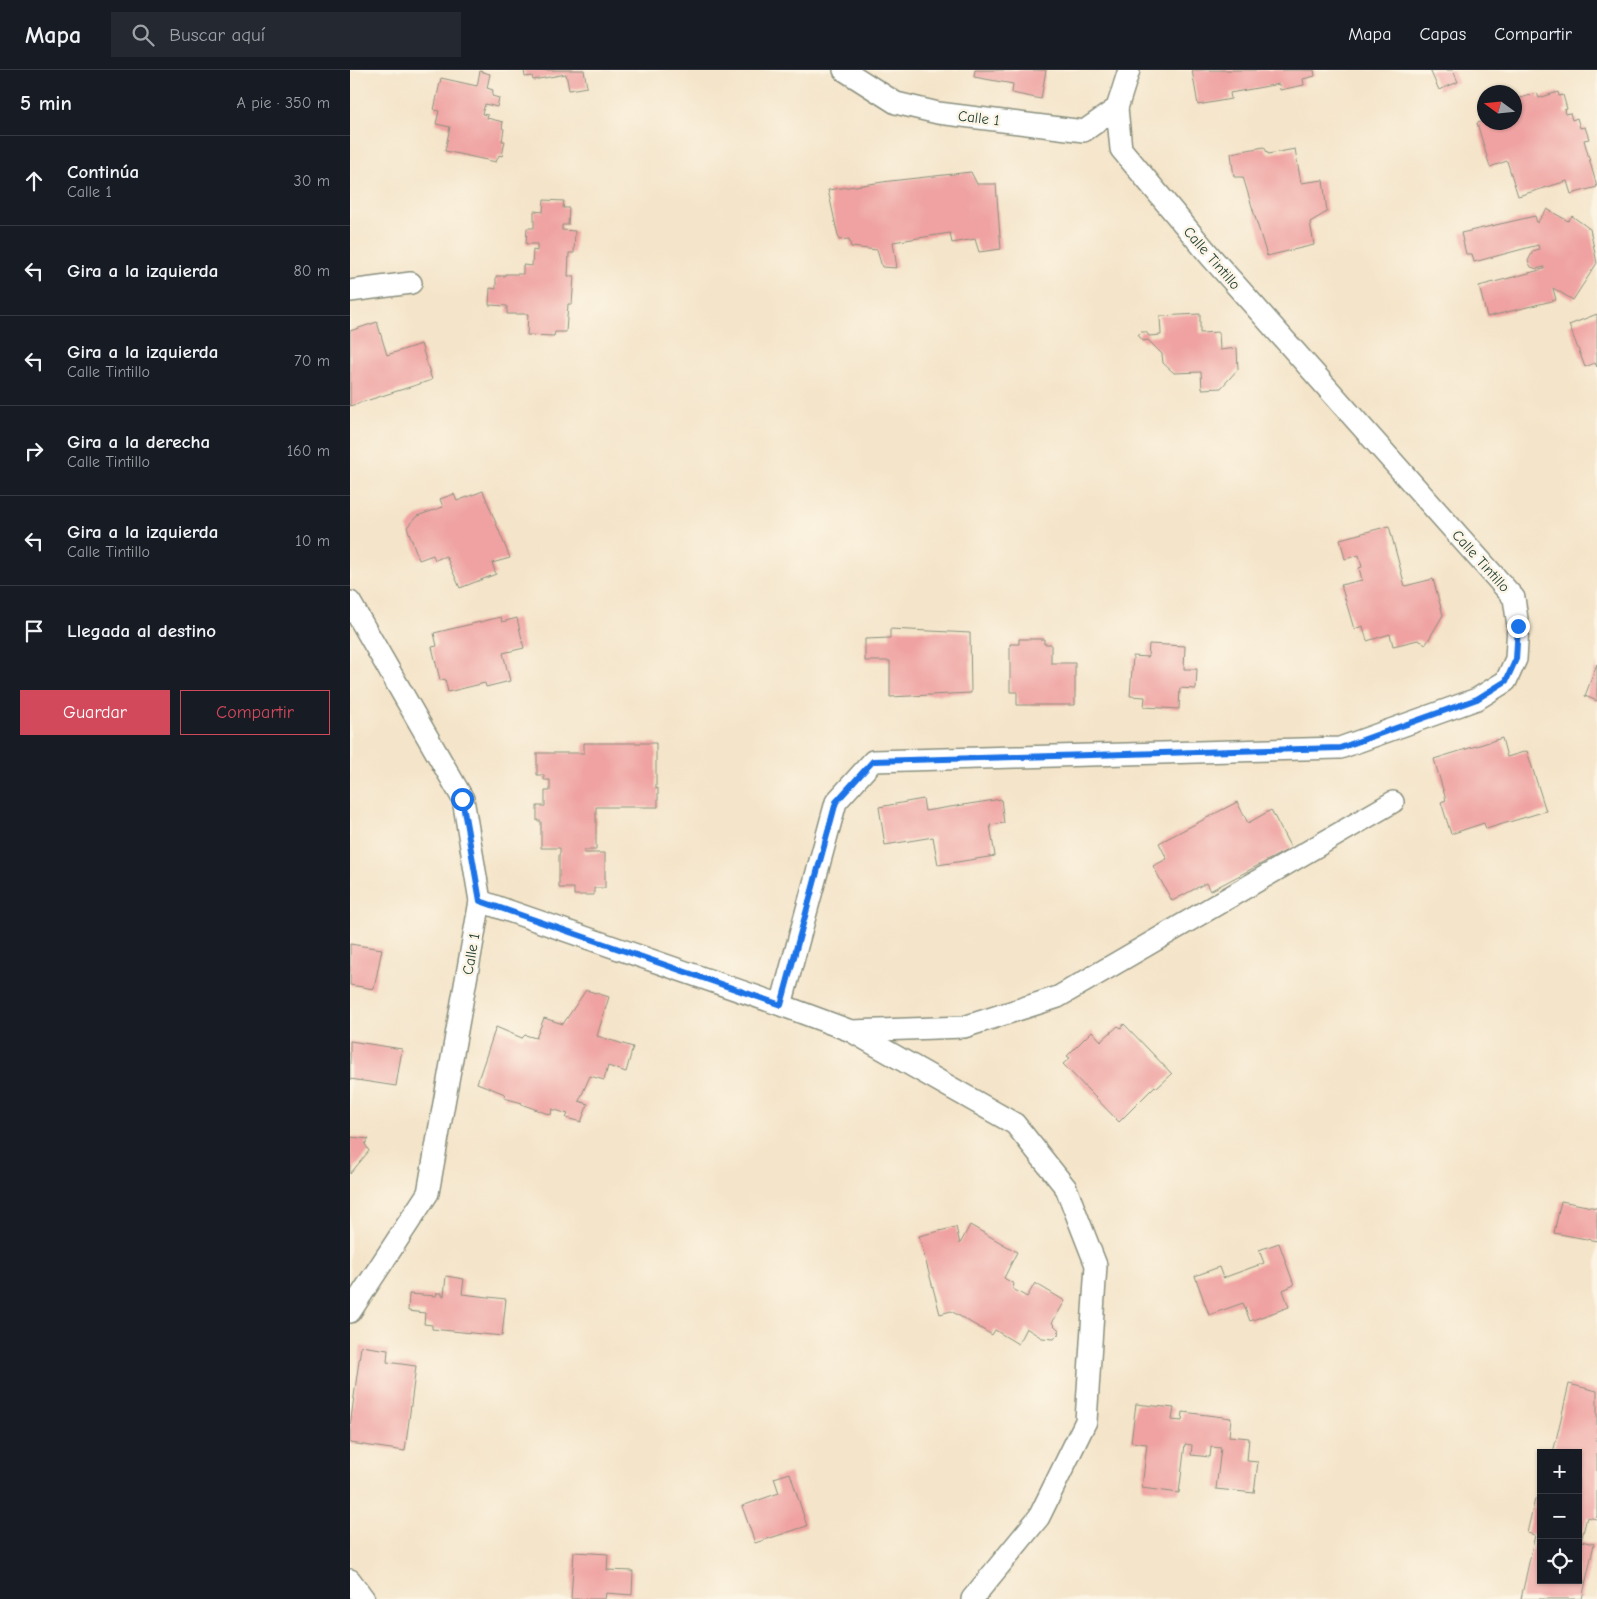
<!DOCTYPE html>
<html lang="es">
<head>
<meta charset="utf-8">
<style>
	body { margin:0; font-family:"Comic Neue",sans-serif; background:#242831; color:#f1f3f6 }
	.controls { position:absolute; right:15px; bottom:15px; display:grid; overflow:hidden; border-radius:0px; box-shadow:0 1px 4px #0004 }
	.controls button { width:45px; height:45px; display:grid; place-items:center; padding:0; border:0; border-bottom:1px solid #363941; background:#171b24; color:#f1f3f6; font:25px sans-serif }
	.compass { position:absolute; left:1127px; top:15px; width:45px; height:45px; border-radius:50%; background:#171b24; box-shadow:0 1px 4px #0004; rotate:285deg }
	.stop { position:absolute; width:15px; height:15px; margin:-11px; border:4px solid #1a73e8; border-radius:50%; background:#fff }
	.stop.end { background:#1a73e8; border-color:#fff; box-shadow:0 1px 5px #0008 }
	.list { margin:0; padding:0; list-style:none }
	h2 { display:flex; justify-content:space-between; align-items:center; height:65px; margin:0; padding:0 20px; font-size:21px }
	h2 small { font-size:16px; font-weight:400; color:#9ea1a6 }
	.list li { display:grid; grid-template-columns:32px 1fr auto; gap:15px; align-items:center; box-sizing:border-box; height:90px; padding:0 20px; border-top:1px solid #363941 }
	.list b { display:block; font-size:19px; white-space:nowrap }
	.list p { margin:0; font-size:16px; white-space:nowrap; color:#9ea1a6 }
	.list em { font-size:16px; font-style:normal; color:#9ea1a6 }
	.actions { display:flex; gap:10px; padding:15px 20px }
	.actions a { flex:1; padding:11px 0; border:1px solid #d1495b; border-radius:0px; text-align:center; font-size:18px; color:#d1495b }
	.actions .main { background:#d1495b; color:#fff }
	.icon { flex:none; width:28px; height:28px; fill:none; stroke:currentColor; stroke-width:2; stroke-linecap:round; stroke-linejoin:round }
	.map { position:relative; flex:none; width:1247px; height:1529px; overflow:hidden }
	header { display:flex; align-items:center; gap:30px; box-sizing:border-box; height:70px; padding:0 25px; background:#171b24; border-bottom:1px solid #363941 }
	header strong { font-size:24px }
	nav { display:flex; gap:28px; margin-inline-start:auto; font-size:18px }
	.search { width:350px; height:45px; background:#242831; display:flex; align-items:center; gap:12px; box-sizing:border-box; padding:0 18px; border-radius:0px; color:#9ea1a6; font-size:19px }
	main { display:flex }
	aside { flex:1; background:#171b24 }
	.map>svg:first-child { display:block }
	.building { fill:#efa2a1 }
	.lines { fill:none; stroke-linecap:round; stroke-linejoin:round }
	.street-casing { stroke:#8a907e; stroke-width:24 }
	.street { stroke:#fff; stroke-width:21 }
	.route { stroke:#1a73e8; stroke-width:6 }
	.labels { text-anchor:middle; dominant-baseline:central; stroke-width:5; stroke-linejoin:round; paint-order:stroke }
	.street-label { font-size:15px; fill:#1f3d34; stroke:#fcf5e5 }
</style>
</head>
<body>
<header>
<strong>Mapa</strong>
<div class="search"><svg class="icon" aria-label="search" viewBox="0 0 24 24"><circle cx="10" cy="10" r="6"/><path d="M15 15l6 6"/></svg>Buscar aquí</div>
<nav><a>Mapa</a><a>Capas</a><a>Compartir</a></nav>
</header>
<main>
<aside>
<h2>5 min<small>A pie · 350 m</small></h2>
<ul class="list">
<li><svg class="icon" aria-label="ahead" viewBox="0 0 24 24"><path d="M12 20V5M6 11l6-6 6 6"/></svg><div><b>Continúa</b><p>Calle 1</p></div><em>30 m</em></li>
<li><svg class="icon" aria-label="left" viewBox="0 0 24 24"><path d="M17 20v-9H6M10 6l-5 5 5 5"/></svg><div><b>Gira a la izquierda</b></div><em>80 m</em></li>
<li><svg class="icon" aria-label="left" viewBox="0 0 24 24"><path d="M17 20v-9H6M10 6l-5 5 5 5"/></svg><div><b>Gira a la izquierda</b><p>Calle Tintillo</p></div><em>70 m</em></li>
<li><svg class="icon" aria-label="right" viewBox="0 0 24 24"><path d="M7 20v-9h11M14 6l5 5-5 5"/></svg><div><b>Gira a la derecha</b><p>Calle Tintillo</p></div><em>160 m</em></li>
<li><svg class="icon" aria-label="left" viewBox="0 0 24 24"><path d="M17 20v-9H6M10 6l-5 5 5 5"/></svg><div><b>Gira a la izquierda</b><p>Calle Tintillo</p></div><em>10 m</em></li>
<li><svg class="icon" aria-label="arrive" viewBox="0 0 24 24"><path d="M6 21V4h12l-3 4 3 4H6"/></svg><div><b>Llegada al destino</b></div></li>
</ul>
<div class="actions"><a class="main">Guardar</a><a>Compartir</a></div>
</aside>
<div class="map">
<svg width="1247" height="1529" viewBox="0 0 1247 1529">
	<rect width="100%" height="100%" fill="#fcf5e5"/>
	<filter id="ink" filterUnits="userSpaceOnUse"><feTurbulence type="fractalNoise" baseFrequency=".02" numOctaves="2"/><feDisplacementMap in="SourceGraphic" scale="10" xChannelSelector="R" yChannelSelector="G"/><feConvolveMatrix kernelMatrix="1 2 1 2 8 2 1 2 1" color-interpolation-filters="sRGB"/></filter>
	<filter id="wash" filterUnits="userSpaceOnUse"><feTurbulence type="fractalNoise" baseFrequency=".0096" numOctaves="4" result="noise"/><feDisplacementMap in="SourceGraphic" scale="20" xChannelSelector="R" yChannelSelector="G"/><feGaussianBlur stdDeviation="1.12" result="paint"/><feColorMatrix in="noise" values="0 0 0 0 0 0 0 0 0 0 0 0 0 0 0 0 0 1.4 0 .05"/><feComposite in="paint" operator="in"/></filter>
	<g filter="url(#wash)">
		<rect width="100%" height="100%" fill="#f4e4c9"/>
		<g id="blocks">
			<!-- building -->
			<g class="building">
				<polygon points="174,0 234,0 237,17 219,20 216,4 183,10 182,6 175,7"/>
				<polygon points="625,0 696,0 691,29 662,23 663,14 624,7"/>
				<polygon points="842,0 964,0 965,6 953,9 954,15 930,20 929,14 880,23 881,29 848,35"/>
				<polygon points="1080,0 1103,0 1108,12 1089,20"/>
				<polygon points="130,1 140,4 137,18 143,20 142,26 149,28 147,37 135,34 132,44 138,45 137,48 153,52 152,58 154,59 152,71 155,71 152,86 149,85 146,92 95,81 100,57 86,54 89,41 84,40 91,8 127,16"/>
				<polygon points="1208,22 1209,26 1213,25 1217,39 1214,40 1215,44 1220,43 1222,50 1227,48 1230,58 1235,57 1239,69 1234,70 1247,117 1221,124 1217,111 1168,126 1157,91 1140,97 1127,53 1134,51 1134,52 1164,52 1164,30 1187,23 1189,28"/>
				<polygon points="914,77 918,84 945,79 951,113 973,110 977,142 960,152 964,175 917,186 893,107 884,107 881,83"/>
				<polygon points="621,102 627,114 646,114 651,179 629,182 625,169 602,173 600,163 543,172 547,198 532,197 527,180 501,177 499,169 489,170 478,120 540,111"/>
				<polygon points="194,130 214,131 213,138 219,138 218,155 212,155 212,160 225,161 224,183 219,183 218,206 224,206 222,234 218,234 216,262 205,262 204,266 177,265 178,244 157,244 157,236 139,235 140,218 146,219 146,206 155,206 155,204 173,204 173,195 182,196 183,180 187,181 187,174 176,174 177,158 184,158 184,141 193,142"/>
				<polygon points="1197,139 1218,151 1222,146 1240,159 1247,193 1223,230 1203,218 1206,230 1137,247 1129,216 1194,199 1194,197 1187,199 1181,197 1178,191 1183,181 1189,179 1188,175 1124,192 1122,184 1116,184 1111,163 1185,146 1187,153"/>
				<polygon points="850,244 850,263 869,262 870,280 887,278 888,299 871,318 852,319 851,302 824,303 813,293 812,284 798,270 793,271 788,265 791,262 796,262 799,266 811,265 810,246"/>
				<polygon points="1247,244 1247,297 1245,293 1235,297 1219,255"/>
				<polygon points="27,252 37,285 71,274 82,310 0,336 0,261"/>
				<polygon points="133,421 160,488 142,493 146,504 110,518 96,486 85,490 83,485 69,490 57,457 67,446 93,437 90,429 104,424 107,431"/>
				<polygon points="1039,456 1055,516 1083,509 1093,545 1076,574 1068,570 1043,576 1040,564 1017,571 1013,556 1004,559 991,515 1012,510 1009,498 1012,497 1009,485 995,489 990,469"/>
				<polygon points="151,547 152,552 167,548 174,578 153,583 160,611 136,617 135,613 98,622 95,609 90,610 82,577 87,576 84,563"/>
				<polygon points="540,559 620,563 621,623 540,627 540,591 515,591 515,569 540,568"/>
				<polygon points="669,569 694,569 694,574 701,574 701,593 725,593 725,635 667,635 667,622 660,622 660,574 669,574"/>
				<polygon points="799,574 835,576 834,599 847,599 846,619 830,618 829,639 794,637 795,627 780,626 783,586 798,587"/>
				<polygon points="1247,594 1247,631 1235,626"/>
				<polygon points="1152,668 1157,687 1177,681 1196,741 1136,759 1134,753 1101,764 1091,732 1096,730 1084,689"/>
				<polygon points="234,673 306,673 306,719 308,718 308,737 246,737 246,780 234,780 234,783 255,783 255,818 244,818 244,825 224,825 224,818 209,818 209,784 210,784 210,778 191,778 191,751 187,751 187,736 195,736 195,721 200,721 200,710 194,710 194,705 187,705 187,683 234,683"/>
				<polygon points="573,729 575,741 651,729 654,753 640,755 645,786 588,795 583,767 535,775 529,737"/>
				<polygon points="887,732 898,753 921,740 941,778 860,821 856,813 822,831 803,796 817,789 809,773"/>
				<polygon points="0,874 32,879 24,919 0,915"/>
				<polygon points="236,920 259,927 247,966 283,977 276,1002 258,996 254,1010 240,1006 229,1031 238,1034 231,1052 216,1048 218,1044 202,1039 201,1045 171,1034 172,1033 154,1028 155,1024 127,1013 146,957 172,968 175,965 186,968 194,948 213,954"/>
				<polygon points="774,954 822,1004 807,1018 805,1016 769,1052 713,994 720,988 717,986 742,961 751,971 768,956 771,958"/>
				<polygon points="0,971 52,979 46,1016 0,1009"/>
				<polygon points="0,1067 19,1069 15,1074 19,1081 0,1104"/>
				<polygon points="1211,1131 1247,1138 1247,1171 1204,1163"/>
				<polygon points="620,1155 667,1182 654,1208 664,1214 663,1219 677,1227 685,1213 715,1231 702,1253 709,1260 708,1265 704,1269 692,1268 676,1258 668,1274 645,1260 642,1265 601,1241 590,1244 569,1166 606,1157 610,1174"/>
				<polygon points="929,1173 944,1215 933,1220 939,1237 900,1251 893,1233 859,1245 845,1206 869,1197 873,1208 914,1193 909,1180"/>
				<polygon points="96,1206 114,1209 112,1224 156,1229 152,1266 82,1259 82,1255 74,1254 75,1243 58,1241 59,1224 86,1226 87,1223 92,1223 92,1226 94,1226"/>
				<polygon points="11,1276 38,1280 37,1292 66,1296 55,1381 0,1373 0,1356"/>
				<polygon points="1219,1314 1247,1321 1247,1446 1246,1449 1237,1447 1231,1471 1244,1474 1232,1529 1171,1529 1185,1465 1177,1463 1185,1429 1191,1431 1191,1510 1228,1510 1228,1383 1203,1383"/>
				<polygon points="786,1334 824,1338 822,1350 832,1351 833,1342 881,1348 879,1366 899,1368 897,1391 908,1392 904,1423 866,1419 871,1378 861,1377 860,1387 841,1385 842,1375 835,1374 829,1423 792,1418 797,1374 781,1372"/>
				<polygon points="440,1403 457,1456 405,1473 392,1436 429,1423 424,1408"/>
				<polygon points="224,1482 258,1484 257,1500 283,1501 282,1525 256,1523 255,1529 221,1529"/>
			</g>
		</g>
	</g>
	<g filter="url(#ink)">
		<use href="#blocks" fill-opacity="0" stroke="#8a907e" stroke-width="1"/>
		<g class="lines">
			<defs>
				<g id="street">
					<polyline points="494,0 546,33 588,43 734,61 767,38"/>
					<polyline points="0,221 61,213"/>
					<polyline points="0,532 113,729 130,831 78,1123 0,1242"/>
					<polyline points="130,831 431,935 501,961 665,1054 716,1118 746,1195 736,1351 689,1447 622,1529"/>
					<polyline points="431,935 486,732 523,691 990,678 1127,629 1156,611 1166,589 1168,556 1164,528 861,187 771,79 767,38 779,0"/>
					<polyline points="501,961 614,957 708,927 1043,732"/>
					<polyline points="0,1510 14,1529"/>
				</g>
			</defs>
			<!-- street casing -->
			<use href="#street" class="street-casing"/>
			<!-- street -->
			<use href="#street" class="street"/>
		</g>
	</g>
	<g class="lines" filter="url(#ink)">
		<!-- route -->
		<polyline class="route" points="112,729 130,831 431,935 486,732 523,691 990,678 1127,629 1156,611 1166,589 1168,556"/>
	</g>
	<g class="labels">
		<!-- street labels -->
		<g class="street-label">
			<text transform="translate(629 48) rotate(7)">Calle 1</text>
			<text transform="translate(862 188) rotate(49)">Calle Tintillo</text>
			<text transform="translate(1131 491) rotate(48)">Calle Tintillo</text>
			<text transform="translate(121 884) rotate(-80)">Calle 1</text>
		</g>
	</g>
</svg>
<div class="controls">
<button>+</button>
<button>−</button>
<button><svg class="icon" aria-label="locate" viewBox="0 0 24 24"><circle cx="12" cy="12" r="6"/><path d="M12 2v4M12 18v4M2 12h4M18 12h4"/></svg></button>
</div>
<svg class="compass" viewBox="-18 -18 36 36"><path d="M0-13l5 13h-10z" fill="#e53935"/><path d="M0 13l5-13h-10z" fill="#9ea1a6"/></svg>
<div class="stop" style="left:112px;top:729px"></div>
<div class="stop end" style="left:1168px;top:556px"></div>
</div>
</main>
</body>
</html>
